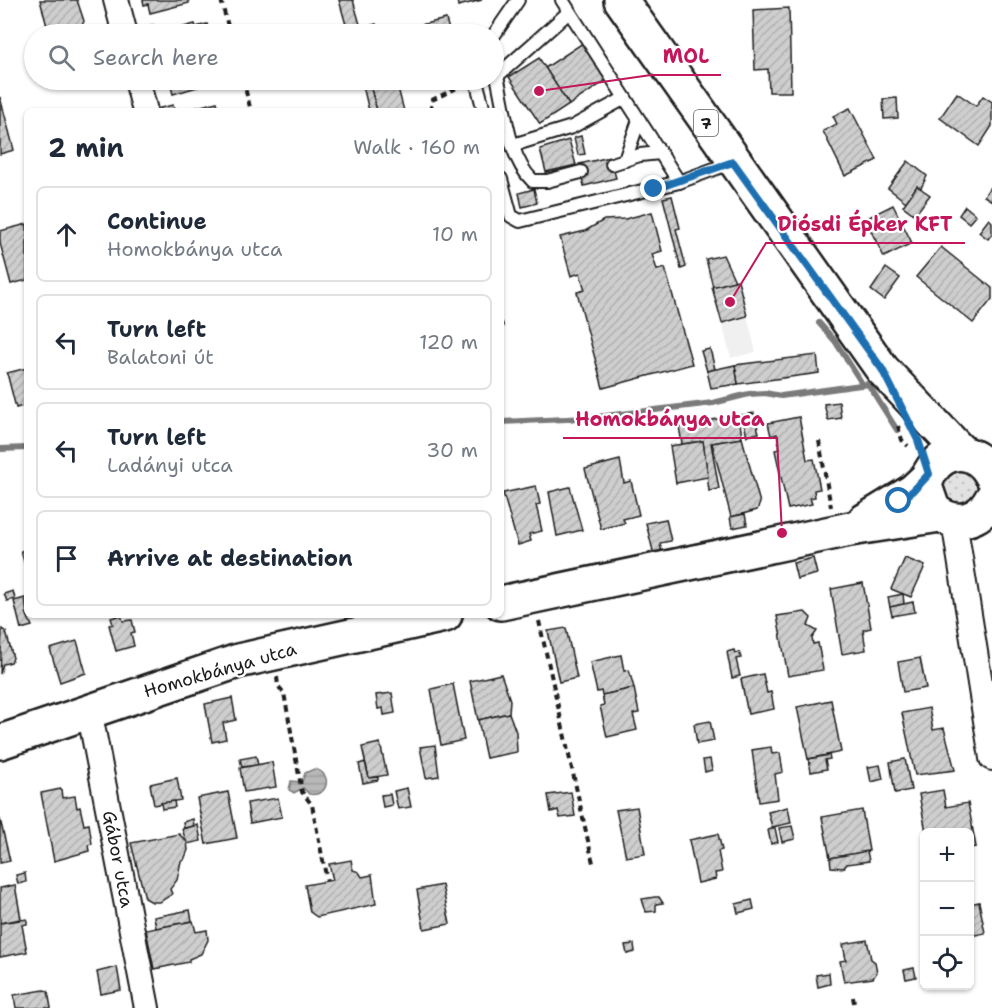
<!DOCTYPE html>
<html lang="en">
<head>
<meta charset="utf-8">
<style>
	body { margin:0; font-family:"Shantell Sans",sans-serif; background:#f2f2f3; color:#1f2937 }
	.controls { position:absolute; right:18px; bottom:18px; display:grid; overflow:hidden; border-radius:9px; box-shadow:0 2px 4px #0004 }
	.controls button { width:54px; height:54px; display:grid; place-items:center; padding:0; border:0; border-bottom:2px solid #e0e1e3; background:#fff; color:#1f2937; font:30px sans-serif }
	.stop { position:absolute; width:18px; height:18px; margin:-14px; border:4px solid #1f6fb2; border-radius:50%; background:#fff }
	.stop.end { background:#1f6fb2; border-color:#fff; box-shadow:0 2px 6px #0008 }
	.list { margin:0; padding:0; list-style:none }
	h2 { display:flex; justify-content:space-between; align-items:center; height:78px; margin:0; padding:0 24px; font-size:26px }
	h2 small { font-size:20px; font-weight:400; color:#747a83 }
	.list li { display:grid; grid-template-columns:39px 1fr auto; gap:18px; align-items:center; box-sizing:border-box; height:96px; margin:0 12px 12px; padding:0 12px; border:2px solid #e0e1e3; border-radius:9px }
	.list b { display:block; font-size:22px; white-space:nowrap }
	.list p { margin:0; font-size:20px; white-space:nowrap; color:#747a83 }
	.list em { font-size:20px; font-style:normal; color:#747a83 }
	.icon { flex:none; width:33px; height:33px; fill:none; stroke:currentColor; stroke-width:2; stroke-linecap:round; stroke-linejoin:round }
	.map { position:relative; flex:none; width:992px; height:1008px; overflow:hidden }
	.search { position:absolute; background:#fff; box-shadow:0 2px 4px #0004; left:24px; top:24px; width:480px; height:66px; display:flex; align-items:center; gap:15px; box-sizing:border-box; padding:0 21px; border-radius:33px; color:#747a83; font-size:22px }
	.panel { position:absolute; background:#fff; box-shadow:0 2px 4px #0004; left:24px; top:108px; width:480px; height:510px; border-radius:9px }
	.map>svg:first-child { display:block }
	.built { fill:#f0f0f0 }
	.grass { fill:url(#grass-dots); stroke:#7f7f7f; stroke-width:1.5 }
	.water { fill:url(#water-rules); stroke:#7a7a7a; stroke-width:1.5 }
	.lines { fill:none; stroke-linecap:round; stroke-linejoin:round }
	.stream { stroke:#7a7a7a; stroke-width:6 }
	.building { fill:url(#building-hatch); stroke:#1c1c1c; stroke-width:1.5 }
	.lane-casing { stroke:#1c1c1c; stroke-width:16 }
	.street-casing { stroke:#1c1c1c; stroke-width:28 }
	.secondary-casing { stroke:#1c1c1c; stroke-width:38 }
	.primary-casing { stroke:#1c1c1c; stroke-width:38 }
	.path { stroke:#1c1c1c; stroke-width:4; stroke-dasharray:6 4.5; stroke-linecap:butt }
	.lane { stroke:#fff; stroke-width:12 }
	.street { stroke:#fff; stroke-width:24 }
	.secondary { stroke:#fff; stroke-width:33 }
	.primary { stroke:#fff; stroke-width:33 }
	.route { stroke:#1f6fb2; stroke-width:8 }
	.labels { text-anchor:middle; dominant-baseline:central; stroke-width:4.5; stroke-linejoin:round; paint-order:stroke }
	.shield { fill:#fff; stroke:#606060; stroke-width:1.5 }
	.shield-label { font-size:16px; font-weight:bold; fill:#1c1c1c }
	.street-label { font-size:18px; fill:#1c1c1c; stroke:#fff }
	.leader { fill:none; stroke:#c2185b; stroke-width:2 }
	.callout-dot { fill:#c2185b; stroke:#fff; stroke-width:2 }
	.callout-label { font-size:20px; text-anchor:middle; font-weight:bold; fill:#c2185b; stroke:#fff; stroke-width:4.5; stroke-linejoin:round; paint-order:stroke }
</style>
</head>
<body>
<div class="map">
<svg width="992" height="1008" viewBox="0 0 992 1008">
	<defs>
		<pattern id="grass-dots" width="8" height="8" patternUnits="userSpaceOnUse" patternTransform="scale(1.5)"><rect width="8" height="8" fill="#e2e2e2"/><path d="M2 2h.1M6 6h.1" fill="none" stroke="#c1c1c1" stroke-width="1.8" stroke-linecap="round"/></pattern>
		<pattern id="water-rules" width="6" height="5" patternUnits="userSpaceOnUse" patternTransform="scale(1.5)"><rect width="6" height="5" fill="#b8b8b8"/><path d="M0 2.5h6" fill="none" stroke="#9e9e9e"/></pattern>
		<pattern id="building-hatch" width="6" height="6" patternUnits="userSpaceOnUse" patternTransform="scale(1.5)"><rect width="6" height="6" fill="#cecece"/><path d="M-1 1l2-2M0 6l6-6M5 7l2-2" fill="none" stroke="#b0b0b0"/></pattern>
	</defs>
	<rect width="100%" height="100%" fill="#fff"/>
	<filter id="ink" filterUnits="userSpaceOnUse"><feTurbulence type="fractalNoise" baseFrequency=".0167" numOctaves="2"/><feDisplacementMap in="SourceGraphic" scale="12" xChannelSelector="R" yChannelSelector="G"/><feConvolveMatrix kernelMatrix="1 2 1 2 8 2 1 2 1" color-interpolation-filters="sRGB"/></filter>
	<g filter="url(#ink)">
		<!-- built -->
		<polygon class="built" points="747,316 756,352 731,358 722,323"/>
		<!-- grass -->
		<circle class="grass" cx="961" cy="487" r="18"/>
		<!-- water -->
		<path class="water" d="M 314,769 C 334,773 328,798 309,794 L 303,788 L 294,793 L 289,790 L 291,781 L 302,782 L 305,773 Z"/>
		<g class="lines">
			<!-- stream -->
			<g class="stream">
				<polyline points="819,323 835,341 863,385"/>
				<polyline points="501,422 588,418 713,403 749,394 765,393 781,396 868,384 897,430"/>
				<polyline points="0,449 27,448"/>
			</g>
		</g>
		<!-- building -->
		<g class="building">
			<polygon points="40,0 77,0 84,21 79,32 59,34 57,28 48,30"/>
			<polygon points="143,0 188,0 189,3 150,13 148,4 144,5"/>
			<polygon points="339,0 353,0 361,28 348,32"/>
			<polygon points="457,0 482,0 458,6"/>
			<polygon points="789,8 791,92 769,92 768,69 755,70 753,10"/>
			<polygon points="446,19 450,34 400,34 399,30"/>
			<polygon points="195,24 198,34 158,34"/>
			<polygon points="207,24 210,34 198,34 196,27"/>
			<polygon points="376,24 379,34 348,34 348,32"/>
			<polygon points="153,25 156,34 137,34 135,29"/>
			<polygon points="592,37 616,74 569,105 545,68"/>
			<polygon points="539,58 569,105 540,124 509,77"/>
			<polygon points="165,80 210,80 211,83 173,94 170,83 166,84"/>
			<polygon points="361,80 387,80 363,86"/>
			<polygon points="387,80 396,80 404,111 377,111 370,85"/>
			<polygon points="370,85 377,111 369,111 363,86"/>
			<polygon points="957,93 976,106 983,96 992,102 992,126 979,146 940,118"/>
			<polygon points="0,97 14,150 0,154"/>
			<polygon points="897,98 898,118 884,119 883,99"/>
			<polygon points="217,102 219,111 182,111"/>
			<polygon points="173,105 175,111 161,111 160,108"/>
			<polygon points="850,108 877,160 845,176 823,131 837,124 833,116"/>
			<polygon points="581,136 585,154 578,155 574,138"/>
			<polygon points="569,140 576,165 546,172 540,149"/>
			<polygon points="610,157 616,178 584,186 579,164"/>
			<polygon points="908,161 927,176 921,188 917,186 906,202 888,188"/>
			<polygon points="992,184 992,201 984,196"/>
			<polygon points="917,186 930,195 915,215 903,206"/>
			<polygon points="534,189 537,203 522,207 519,193"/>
			<polygon points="672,196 680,228 676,229 686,267 681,269 663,198"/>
			<polygon points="893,205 912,243 884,257 865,219"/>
			<polygon points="965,206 976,215 969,223 959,215"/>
			<polygon points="652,212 662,251 652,254 657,270 665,268 692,364 603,388 577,292 585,290 580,273 571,276 560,237 585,231 604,220 625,219"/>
			<polygon points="989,219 992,222 992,234 988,239 979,232"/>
			<polygon points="27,224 27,280 11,284 0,243 0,231"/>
			<polygon points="941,247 992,288 992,299 973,323 916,277"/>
			<polygon points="723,255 735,281 713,287 706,259"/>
			<polygon points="886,268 900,278 884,300 871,290"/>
			<polygon points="738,280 747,316 722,323 712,287"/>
			<polygon points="710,349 715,369 707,371 701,351"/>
			<polygon points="817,355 819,373 738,384 735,365"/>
			<polygon points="735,365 738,384 711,388 707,371"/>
			<polygon points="27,368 27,405 16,408 7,373"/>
			<polygon points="839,402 841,418 828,420 824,404"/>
			<polygon points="754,413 759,433 747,436 742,415"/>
			<polygon points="739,415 742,438 711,443 719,489 709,491 703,441 682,444 679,426"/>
			<polygon points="799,417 807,460 814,459 820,489 814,490 815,497 810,498 812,504 788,509 775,450 780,449 777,434 771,436 768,423"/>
			<polygon points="742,438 760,503 757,510 731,517 712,443"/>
			<polygon points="703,441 708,477 676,483 670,446"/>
			<polygon points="620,460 624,483 631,481 639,515 623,519 625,523 601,529 585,469"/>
			<polygon points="536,486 540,504 536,505 542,531 529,534 531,541 518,545 503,493"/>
			<polygon points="570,487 582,530 557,536 549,492"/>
			<polygon points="745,514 747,525 732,528 730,517"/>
			<polygon points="666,519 671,541 660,543 662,554 654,555 646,523"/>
			<polygon points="27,549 27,572 21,551"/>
			<polygon points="813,558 817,574 797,579 793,563"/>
			<polygon points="905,558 925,566 911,597 891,589"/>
			<polygon points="863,583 871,628 863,630 866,650 842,654 831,589"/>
			<polygon points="13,591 15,599 7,601 4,594"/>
			<polygon points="903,594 904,604 890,607 888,597"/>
			<polygon points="25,598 27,615 32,626 21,629 14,601"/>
			<polygon points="913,602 915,612 892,616 890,607"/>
			<polygon points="805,612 811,618 808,626 817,631 812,638 813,644 818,643 823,670 788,676 777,616"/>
			<polygon points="121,615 123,621 132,620 135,632 131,633 134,646 116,651 109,625 113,624 111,618"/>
			<polygon points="566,628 577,678 559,682 548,631"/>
			<polygon points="2,629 6,632 13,658 11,662 3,664 0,674"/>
			<polygon points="77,641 86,673 60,682 50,649"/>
			<polygon points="734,650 735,653 739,652 741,658 736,659 740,676 732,678 727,652"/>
			<polygon points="621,655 624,671 629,670 634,688 602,695 601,691 597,692 590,662"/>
			<polygon points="920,658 926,688 903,692 898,662"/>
			<polygon points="501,674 510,700 509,713 478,720 470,681"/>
			<polygon points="763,674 767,693 771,692 774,709 748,714 741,679"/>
			<polygon points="453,684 464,740 441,745 431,689"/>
			<polygon points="634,688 639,713 633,714 637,730 607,737 600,706 604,705 602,695"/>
			<polygon points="392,693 395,713 384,715 383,708 378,709 376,695"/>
			<polygon points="232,698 236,720 223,723 226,739 212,742 205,704"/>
			<polygon points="831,700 841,752 808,759 797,707"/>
			<polygon points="929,708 933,730 944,728 955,770 915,775 902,713"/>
			<polygon points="509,713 516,732 517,752 486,758 478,720"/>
			<polygon points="710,721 714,741 697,744 694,724"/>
			<polygon points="380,743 387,775 369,778 362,747"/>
			<polygon points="435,745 439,776 426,778 420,747"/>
			<polygon points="771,747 772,754 780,753 783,772 775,774 778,799 759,802 752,750"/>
			<polygon points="829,755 830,759 825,760 827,769 811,772 809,759"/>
			<polygon points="256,756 258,765 242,767 240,759"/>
			<polygon points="710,759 712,770 705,772 703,760"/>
			<polygon points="905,759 911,790 895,793 890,762"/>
			<polygon points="272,762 276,787 244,792 240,768"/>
			<polygon points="365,762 369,778 378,777 378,780 363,783 359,764"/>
			<polygon points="880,765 883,779 871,782 868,767"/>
			<polygon points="177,778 181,800 154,805 150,784"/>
			<polygon points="407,788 411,807 398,809 394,791"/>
			<polygon points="61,789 62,798 75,796 77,808 80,807 84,825 89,824 92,844 88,845 89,851 54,861 41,793"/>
			<polygon points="943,790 946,807 968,803 976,847 970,848 970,832 926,832 919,794"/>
			<polygon points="228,792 237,838 206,844 197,798"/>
			<polygon points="571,792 575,816 560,818 558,810 551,812 548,795"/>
			<polygon points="390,794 392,805 383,807 381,795"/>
			<polygon points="278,798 282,817 250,823 247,803"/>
			<polygon points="174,801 175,807 162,809 161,803"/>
			<polygon points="637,807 645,854 626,857 616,810"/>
			<polygon points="788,807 791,823 772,827 768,812"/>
			<polygon points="862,810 869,851 830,858 822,817"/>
			<polygon points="0,819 10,861 0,863"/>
			<polygon points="193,819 194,826 184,828 183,822"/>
			<polygon points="198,825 201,841 187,844 182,829"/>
			<polygon points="792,826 795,839 782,842 779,828"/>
			<polygon points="775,828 778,842 771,844 768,830"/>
			<polygon points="179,834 187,842 188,850 184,860 181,861 177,880 170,889 172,894 160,902 152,902 145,898 131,843"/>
			<polygon points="718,834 722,850 718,851 722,872 715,873 716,879 698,883 689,840"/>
			<polygon points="867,851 869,861 847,864 844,868 831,867 830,858"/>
			<polygon points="351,860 353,870 359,872 362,877 372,875 376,904 317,917 310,912 305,885 333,880 329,864"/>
			<polygon points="25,873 26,882 18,884 16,875"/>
			<polygon points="15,885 21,919 0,923 0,888"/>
			<polygon points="442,885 450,924 424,929 417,890"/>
			<polygon points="655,897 659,897 663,903 656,904 656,911 646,912 642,899"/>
			<polygon points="752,900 754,909 738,913 736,904"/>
			<polygon points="979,902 985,933 970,936 970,904"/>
			<polygon points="190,910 192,921 156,928 154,917"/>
			<polygon points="27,919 27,924 22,925 27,952 0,957 0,923"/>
			<polygon points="193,921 196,932 207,930 208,940 201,954 189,959 189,962 154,969 146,930"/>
			<polygon points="867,940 871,959 875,962 877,972 873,978 844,982 840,961 846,960 843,944"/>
			<polygon points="634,944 635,952 627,954 625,945"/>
			<polygon points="117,967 121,990 101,994 97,972"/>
			<polygon points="914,968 916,977 906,979 904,970"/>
			<polygon points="829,973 830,984 818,987 816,975"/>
			<polygon points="44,990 48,991 51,1008 16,1008 14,995"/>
		</g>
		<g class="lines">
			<defs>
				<g id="lane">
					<polyline points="562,0 679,182"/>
					<path d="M 569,12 L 497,76 C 505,109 508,158 533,181 L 547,181 L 581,172"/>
					<polyline points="494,35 518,0"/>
					<polyline points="476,80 484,111"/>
					<polyline points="513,145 572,127 625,98"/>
					<polyline points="625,160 639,120"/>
					<polyline points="612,164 640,155 660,153"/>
					<polyline points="501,179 511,216 520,221 679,182 733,162"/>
				</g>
				<g id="street">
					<polyline points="116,0 125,34"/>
					<polyline points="137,80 145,111"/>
					<polyline points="954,521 992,758"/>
					<polyline points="89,710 147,1008"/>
				</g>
				<g id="secondary">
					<polyline points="864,521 913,491 927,478"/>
					<polyline points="501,603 850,529 940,515"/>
					<polyline points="0,742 238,661 445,615"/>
				</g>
				<g id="primary">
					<polyline points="621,0 882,369 962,453"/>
					<path d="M 992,476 C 974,441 933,449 925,486 L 933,509 C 954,528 980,522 992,498"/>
				</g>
			</defs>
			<!-- lane casing -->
			<use href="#lane" class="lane-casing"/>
			<!-- street casing -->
			<use href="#street" class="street-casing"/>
			<!-- secondary casing -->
			<use href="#secondary" class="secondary-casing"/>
			<!-- primary casing -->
			<use href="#primary" class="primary-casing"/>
			<!-- path -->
			<g class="path">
				<polyline points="221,0 230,34"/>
				<polyline points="243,80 251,111"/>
				<polyline points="431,111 432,100 461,86"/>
				<polyline points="501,322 503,330"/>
				<polyline points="898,426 902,440 908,446"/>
				<polyline points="819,441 831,507"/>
				<polyline points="539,621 593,863"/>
				<polyline points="277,677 278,686 284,693 302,792 312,805 327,881"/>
				<polyline points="853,997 855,1008"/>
			</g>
			<!-- lane -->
			<use href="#lane" class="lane"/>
			<!-- street -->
			<use href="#street" class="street"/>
			<!-- secondary -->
			<use href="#secondary" class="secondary"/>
			<!-- primary -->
			<use href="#primary" class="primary"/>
		</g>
	</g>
	<g class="lines" filter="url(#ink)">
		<!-- route -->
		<polyline class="route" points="654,189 733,162 882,369 918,440 929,474 913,491 899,501"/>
	</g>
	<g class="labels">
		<!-- shield labels -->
		<rect class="shield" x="694" y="110" width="24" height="26" rx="4.5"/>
		<g class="shield-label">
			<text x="706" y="123">7</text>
		</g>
		<!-- street labels -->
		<g class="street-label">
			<text transform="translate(220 670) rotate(-16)">Homokbánya utca</text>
			<text transform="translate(118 859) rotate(79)">Gábor utca</text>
		</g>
	</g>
	<!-- callouts -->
	<path class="leader" d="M539 91L651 75H721M730 302L766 243H965M782 533L777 438H563"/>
	<g class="callout-dot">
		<circle cx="539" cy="91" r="6"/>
		<circle cx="730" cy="302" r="6"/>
		<circle cx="782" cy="533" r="6"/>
	</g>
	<g class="callout-label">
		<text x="686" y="63">MOL</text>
		<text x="865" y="231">Diósdi Épker KFT</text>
		<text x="670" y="426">Homokbánya utca</text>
	</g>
</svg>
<div class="controls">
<button>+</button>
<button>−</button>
<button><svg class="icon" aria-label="locate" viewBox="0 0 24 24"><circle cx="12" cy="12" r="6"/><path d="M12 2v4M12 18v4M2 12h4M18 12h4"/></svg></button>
</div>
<div class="stop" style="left:899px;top:501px"></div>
<div class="stop end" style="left:654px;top:189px"></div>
<div class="search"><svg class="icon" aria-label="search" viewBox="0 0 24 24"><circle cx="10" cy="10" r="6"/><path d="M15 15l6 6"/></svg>Search here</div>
<section class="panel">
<h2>2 min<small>Walk · 160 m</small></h2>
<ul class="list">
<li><svg class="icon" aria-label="ahead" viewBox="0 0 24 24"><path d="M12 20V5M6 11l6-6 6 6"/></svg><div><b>Continue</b><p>Homokbánya utca</p></div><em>10 m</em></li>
<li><svg class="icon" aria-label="left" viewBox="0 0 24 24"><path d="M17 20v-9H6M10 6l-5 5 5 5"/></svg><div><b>Turn left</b><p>Balatoni út</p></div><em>120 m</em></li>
<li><svg class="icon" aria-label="left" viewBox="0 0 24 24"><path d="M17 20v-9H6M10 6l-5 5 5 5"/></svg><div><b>Turn left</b><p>Ladányi utca</p></div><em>30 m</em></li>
<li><svg class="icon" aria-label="arrive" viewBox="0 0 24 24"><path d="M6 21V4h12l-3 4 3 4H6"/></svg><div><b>Arrive at destination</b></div></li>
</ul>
</section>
</div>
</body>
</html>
